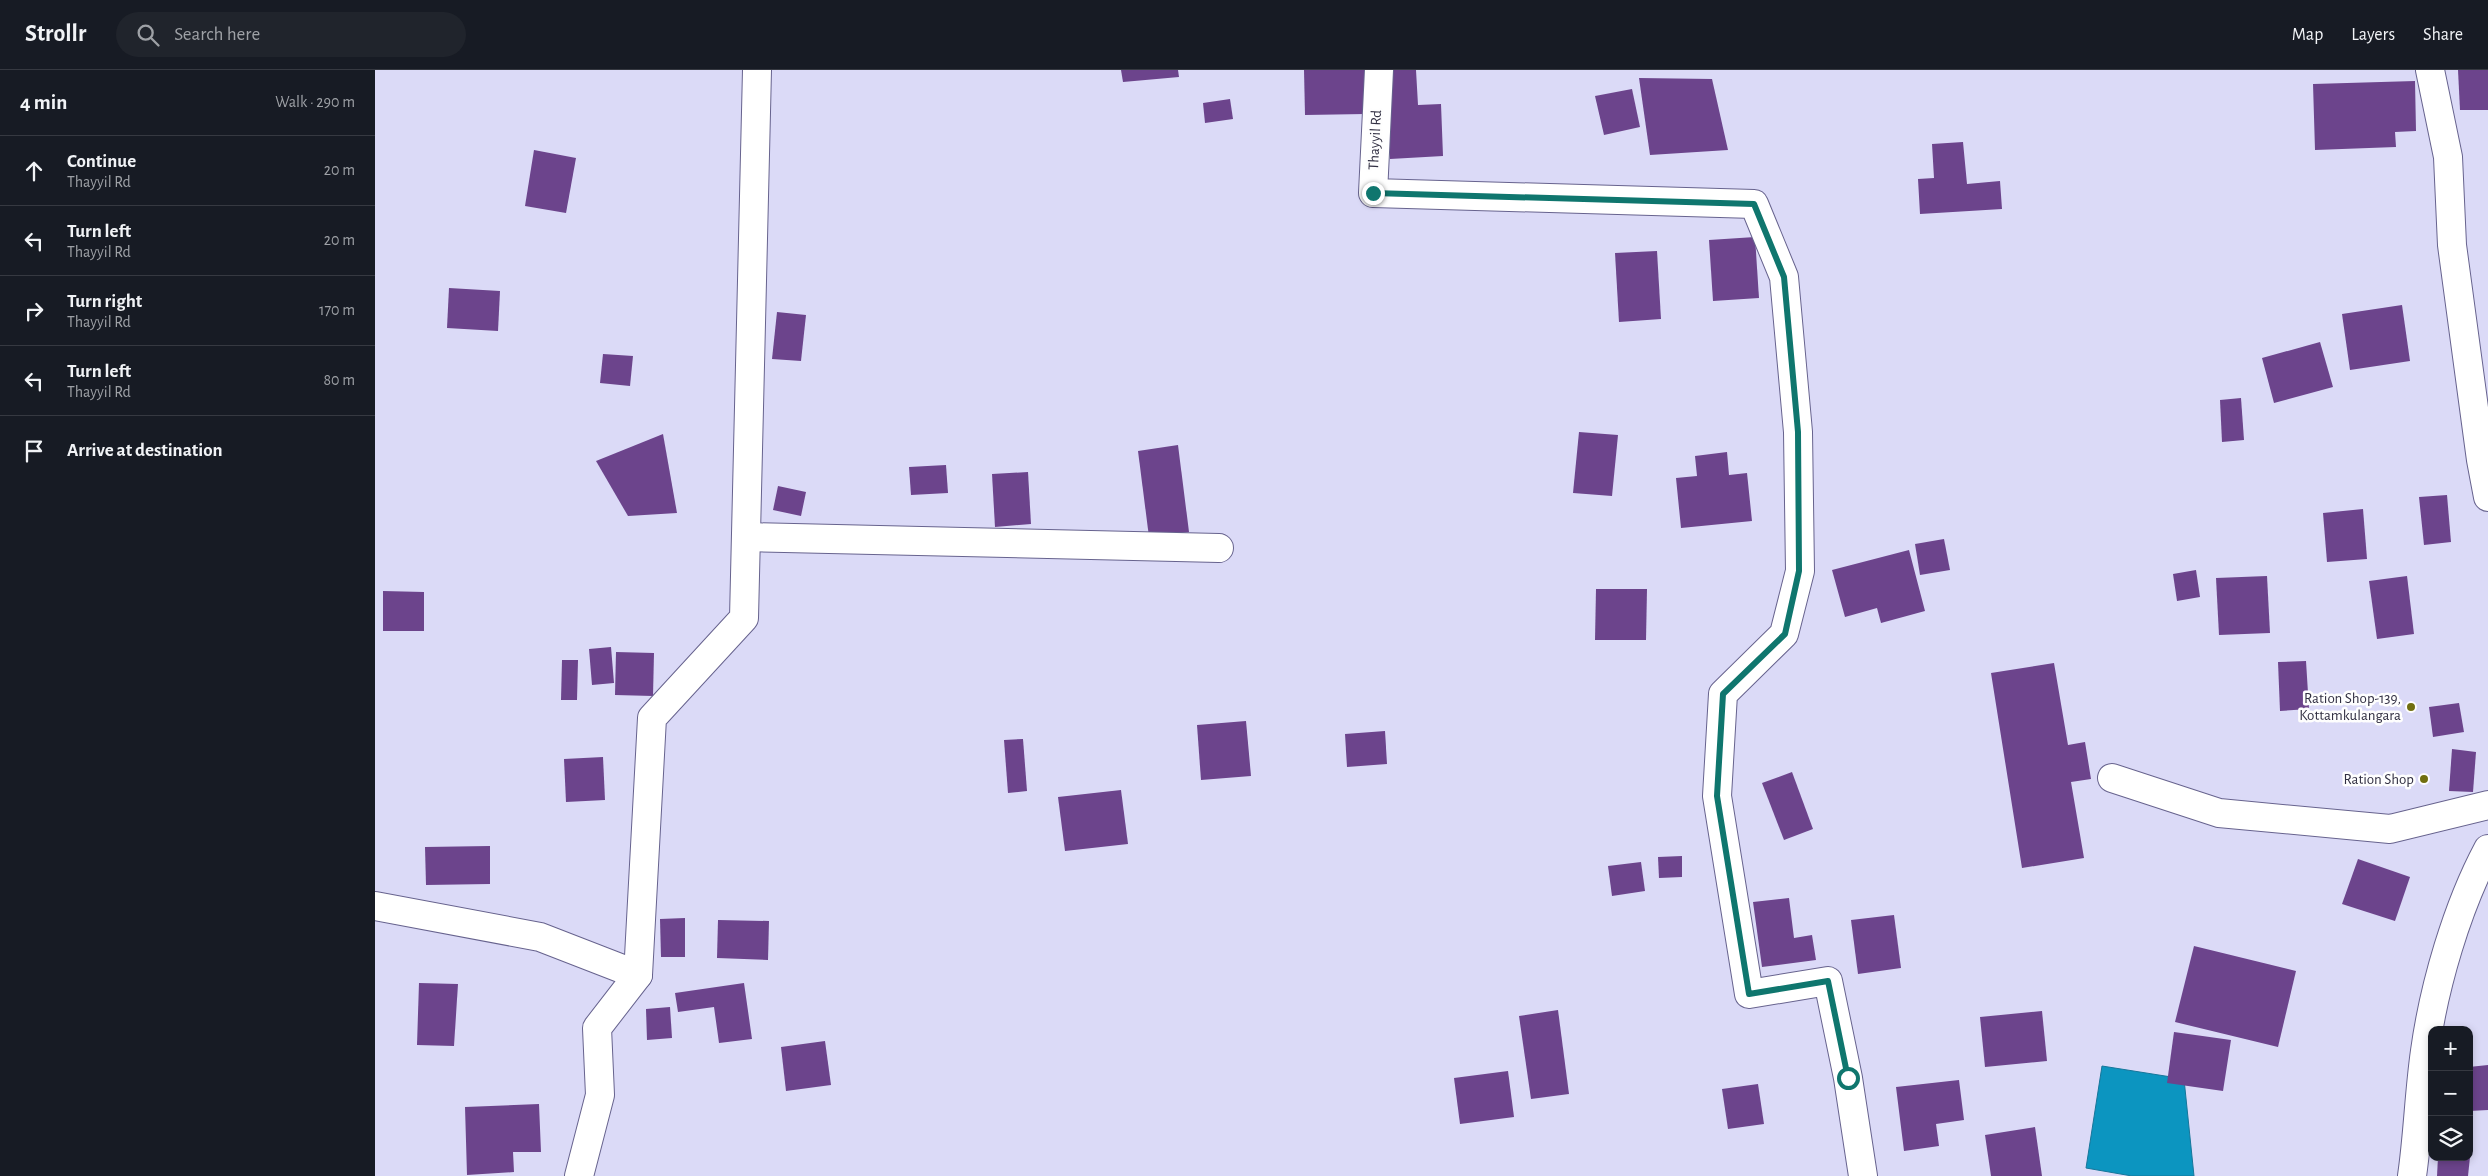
<!DOCTYPE html>
<html lang="en">
<head>
<meta charset="utf-8">
<style>
	body { margin:0; font-family:"Alegreya Sans",sans-serif; background:#20242c; color:#f1f3f6 }
	.controls { position:absolute; right:15px; bottom:15px; display:grid; overflow:hidden; border-radius:10px; box-shadow:0 2px 8px #0003 }
	.controls button { width:45px; height:45px; display:grid; place-items:center; padding:0; border:0; border-bottom:1px solid #363941; background:#171b24; color:#f1f3f6; font:25px sans-serif }
	.stop { position:absolute; width:15px; height:15px; margin:-11px; border:4px solid #0f766e; border-radius:50%; background:#fff }
	.stop.end { background:#0f766e; border-color:#fff; box-shadow:0 1px 5px #0008 }
	.list { margin:0; padding:0; list-style:none }
	h2 { display:flex; justify-content:space-between; align-items:center; height:65px; margin:0; padding:0 20px; font-size:21px }
	h2 small { font-size:16px; font-weight:400; color:#9ea1a6 }
	.list li { display:grid; grid-template-columns:32px 1fr auto; gap:15px; align-items:center; box-sizing:border-box; height:70px; padding:0 20px; border-top:1px solid #363941 }
	.list b { display:block; font-size:19px; white-space:nowrap }
	.list p { margin:0; font-size:16px; white-space:nowrap; color:#9ea1a6 }
	.list em { font-size:16px; font-style:normal; color:#9ea1a6 }
	.icon { flex:none; width:28px; height:28px; fill:none; stroke:currentColor; stroke-width:2; stroke-linecap:round; stroke-linejoin:round }
	.map { position:relative; flex:none; width:2113px; height:1106px; overflow:hidden }
	header { display:flex; align-items:center; gap:30px; box-sizing:border-box; height:70px; padding:0 25px; background:#171b24; border-bottom:1px solid #363941 }
	header strong { font-size:24px }
	nav { display:flex; gap:28px; margin-inline-start:auto; font-size:18px }
	.search { width:350px; height:45px; background:#20242c; display:flex; align-items:center; gap:12px; box-sizing:border-box; padding:0 18px; border-radius:28px; color:#9ea1a6; font-size:19px }
	main { display:flex }
	aside { flex:1; background:#171b24 }
	.map>svg:first-child { display:block }
	.water { fill:#0c95c0; stroke:#17769a }
	.building { fill:#6c448c }
	.lines { fill:none; stroke-linecap:round; stroke-linejoin:round }
	.street-casing { stroke:#67638e; stroke-width:30 }
	.secondary-casing { stroke:#67638e; stroke-width:30 }
	.street { stroke:#fff; stroke-width:28 }
	.secondary { stroke:#fff; stroke-width:28 }
	.route { stroke:#0f766e; stroke-width:6 }
	.poi-dot { fill:#716f10; stroke:#fefefe; stroke-width:2 }
	.labels { text-anchor:middle; dominant-baseline:central; stroke-width:5; stroke-linejoin:round; paint-order:stroke }
	.street-label { font-size:15px; fill:#312f42; stroke:#fefefe }
	.poi-label { font-size:15px; fill:#312f42; stroke:#fefefe; text-anchor:end }
</style>
</head>
<body>
<header>
<strong>Strollr</strong>
<div class="search"><svg class="icon" aria-label="search" viewBox="0 0 24 24"><circle cx="10" cy="10" r="6"/><path d="M15 15l6 6"/></svg>Search here</div>
<nav><a>Map</a><a>Layers</a><a>Share</a></nav>
</header>
<main>
<aside>
<h2>4 min<small>Walk · 290 m</small></h2>
<ul class="list">
<li><svg class="icon" aria-label="ahead" viewBox="0 0 24 24"><path d="M12 20V5M6 11l6-6 6 6"/></svg><div><b>Continue</b><p>Thayyil Rd</p></div><em>20 m</em></li>
<li><svg class="icon" aria-label="left" viewBox="0 0 24 24"><path d="M17 20v-9H6M10 6l-5 5 5 5"/></svg><div><b>Turn left</b><p>Thayyil Rd</p></div><em>20 m</em></li>
<li><svg class="icon" aria-label="right" viewBox="0 0 24 24"><path d="M7 20v-9h11M14 6l5 5-5 5"/></svg><div><b>Turn right</b><p>Thayyil Rd</p></div><em>170 m</em></li>
<li><svg class="icon" aria-label="left" viewBox="0 0 24 24"><path d="M17 20v-9H6M10 6l-5 5 5 5"/></svg><div><b>Turn left</b><p>Thayyil Rd</p></div><em>80 m</em></li>
<li><svg class="icon" aria-label="arrive" viewBox="0 0 24 24"><path d="M6 21V4h12l-3 4 3 4H6"/></svg><div><b>Arrive at destination</b></div></li>
</ul>
</aside>
<div class="map">
<svg width="2113" height="1106" viewBox="0 0 2113 1106">
	<rect width="100%" height="100%" fill="#dbdaf7"/>
	<!-- water -->
	<polygon class="water" points="1727,996 1809,1009 1819,1106 1757,1106 1711,1098"/>
	<!-- building -->
	<g class="building">
		<polygon points="746,0 803,0 804,7 748,12"/>
		<polygon points="929,0 990,0 990,44 930,45"/>
		<polygon points="1011,0 1041,0 1043,35 1066,34 1068,86 1015,89"/>
		<polygon points="2083,0 2113,0 2113,40 2085,40"/>
		<polygon points="1264,8 1337,9 1353,80 1275,85"/>
		<polygon points="2040,11 2041,61 2020,62 2021,77 1940,80 1938,14"/>
		<polygon points="1257,19 1265,57 1229,65 1220,26"/>
		<polygon points="855,29 858,49 830,53 828,33"/>
		<polygon points="1588,72 1592,114 1625,111 1627,139 1545,144 1543,109 1559,108 1557,74"/>
		<polygon points="159,80 201,88 191,143 150,136"/>
		<polygon points="1380,167 1384,228 1338,231 1334,170"/>
		<polygon points="1282,181 1286,249 1244,252 1240,183"/>
		<polygon points="74,218 125,221 123,261 72,258"/>
		<polygon points="2027,235 2035,291 1975,300 1967,244"/>
		<polygon points="402,242 431,245 426,291 397,289"/>
		<polygon points="1945,272 1958,317 1899,333 1887,288"/>
		<polygon points="228,284 258,286 255,316 225,313"/>
		<polygon points="1866,328 1869,370 1847,372 1845,330"/>
		<polygon points="1204,362 1243,365 1237,426 1198,423"/>
		<polygon points="288,364 302,443 253,446 221,391"/>
		<polygon points="803,375 814,462 774,467 763,381"/>
		<polygon points="1352,382 1354,405 1372,403 1377,451 1306,458 1301,408 1322,406 1320,386"/>
		<polygon points="571,395 573,423 536,425 534,397"/>
		<polygon points="653,402 656,454 620,457 617,404"/>
		<polygon points="403,416 431,422 426,446 398,440"/>
		<polygon points="2072,425 2076,472 2049,475 2044,427"/>
		<polygon points="1988,439 1992,489 1952,492 1948,443"/>
		<polygon points="1569,469 1575,500 1545,505 1540,474"/>
		<polygon points="1534,480 1550,541 1506,553 1502,538 1470,547 1457,500"/>
		<polygon points="1821,500 1825,527 1802,531 1798,504"/>
		<polygon points="1892,506 1895,563 1844,565 1841,508"/>
		<polygon points="2032,506 2039,564 2002,569 1994,511"/>
		<polygon points="1221,519 1272,519 1271,570 1220,570"/>
		<polygon points="8,521 49,522 49,561 8,561"/>
		<polygon points="236,577 239,613 217,615 214,579"/>
		<polygon points="241,582 279,583 278,626 240,625"/>
		<polygon points="187,590 203,590 202,630 186,630"/>
		<polygon points="1931,591 1934,639 1905,641 1903,592"/>
		<polygon points="1679,593 1693,675 1710,672 1716,709 1696,712 1709,788 1647,798 1616,603"/>
		<polygon points="2084,633 2089,662 2058,667 2054,637"/>
		<polygon points="871,651 876,706 826,710 822,655"/>
		<polygon points="1010,661 1012,694 972,697 970,664"/>
		<polygon points="648,669 652,721 633,723 629,670"/>
		<polygon points="2077,679 2101,682 2098,722 2074,721"/>
		<polygon points="228,687 230,730 191,732 189,689"/>
		<polygon points="1417,702 1438,759 1409,770 1387,713"/>
		<polygon points="746,720 753,774 690,781 683,727"/>
		<polygon points="115,776 115,814 51,815 50,777"/>
		<polygon points="1307,786 1307,807 1284,808 1283,787"/>
		<polygon points="1983,789 2035,807 2020,851 1967,834"/>
		<polygon points="1266,792 1270,821 1237,826 1233,796"/>
		<polygon points="1414,828 1419,868 1437,865 1441,890 1387,897 1378,832"/>
		<polygon points="1519,845 1526,898 1483,904 1476,850"/>
		<polygon points="310,848 310,887 286,887 285,849"/>
		<polygon points="343,850 394,851 393,890 342,888"/>
		<polygon points="1819,876 1921,901 1903,977 1800,952"/>
		<polygon points="44,913 83,914 79,976 42,975"/>
		<polygon points="369,913 377,969 344,973 339,937 303,942 300,923"/>
		<polygon points="295,937 297,968 272,970 271,939"/>
		<polygon points="1183,940 1194,1024 1156,1029 1144,946"/>
		<polygon points="1667,941 1672,991 1610,997 1605,947"/>
		<polygon points="1799,962 1856,970 1848,1021 1792,1013"/>
		<polygon points="450,971 456,1015 411,1021 406,977"/>
		<polygon points="2113,995 2113,1040 2094,1041 2094,997"/>
		<polygon points="1133,1001 1139,1047 1085,1054 1079,1008"/>
		<polygon points="1584,1010 1589,1050 1561,1054 1564,1076 1529,1081 1521,1017"/>
		<polygon points="1383,1014 1389,1054 1353,1059 1347,1019"/>
		<polygon points="164,1034 166,1082 138,1082 139,1102 92,1105 90,1037"/>
		<polygon points="1660,1057 1667,1106 1616,1106 1610,1065"/>
		<polygon points="2063,1087 2095,1087 2093,1106 2062,1106"/>
	</g>
	<g class="lines">
		<defs>
			<g id="street">
				<polyline points="1004,0 998,123 1379,134 1409,207 1423,362 1425,501 1409,564 1348,624 1342,726 1374,924 1453,911 1473,1008 1488,1106"/>
				<polyline points="371,467 844,478"/>
				<polyline points="1737,708 1844,743 2015,759 2113,735"/>
				<polyline points="0,836 165,867 263,905 222,958 225,1025 204,1106"/>
				<polyline points="263,905 277,648 369,548 382,0"/>
			</g>
			<g id="secondary">
				<polyline points="2055,0 2073,87 2077,175 2106,390 2113,427"/>
				<path d="M 2037,1106 C 2043,1065 2044,1023 2050,981 C 2059,916 2082,837 2113,779"/>
			</g>
		</defs>
		<!-- street casing -->
		<use href="#street" class="street-casing"/>
		<!-- secondary casing -->
		<use href="#secondary" class="secondary-casing"/>
		<!-- street -->
		<use href="#street" class="street"/>
		<!-- secondary -->
		<use href="#secondary" class="secondary"/>
	</g>
	<g class="lines">
		<!-- route -->
		<polyline class="route" points="998,123 1379,134 1409,207 1423,362 1424,501 1410,564 1348,624 1342,726 1374,924 1453,911 1473,1008"/>
	</g>
	<!-- markers -->
	<g class="poi-dot">
		<circle cx="2036" cy="637" r="5"/>
		<circle cx="2049" cy="709" r="5"/>
	</g>
	<g class="labels">
		<!-- street labels -->
		<g class="street-label">
			<text transform="translate(1000 70) rotate(-87)">Thayyil Rd</text>
		</g>
		<!-- poi labels -->
		<g class="poi-label">
			<text x="2026" y="628">Ration Shop-139,<tspan x="2026" dy="17">Kottamkulangara</tspan></text>
			<text x="2039" y="709">Ration Shop</text>
		</g>
	</g>
</svg>
<div class="controls">
<button>+</button>
<button>−</button>
<button><svg class="icon" aria-label="layers" viewBox="0 0 24 24"><path d="M12 4l9 5-9 5-9-5zM3 14l9 5 9-5"/></svg></button>
</div>
<div class="stop" style="left:1473px;top:1008px"></div>
<div class="stop end" style="left:998px;top:123px"></div>
</div>
</main>
</body>
</html>
